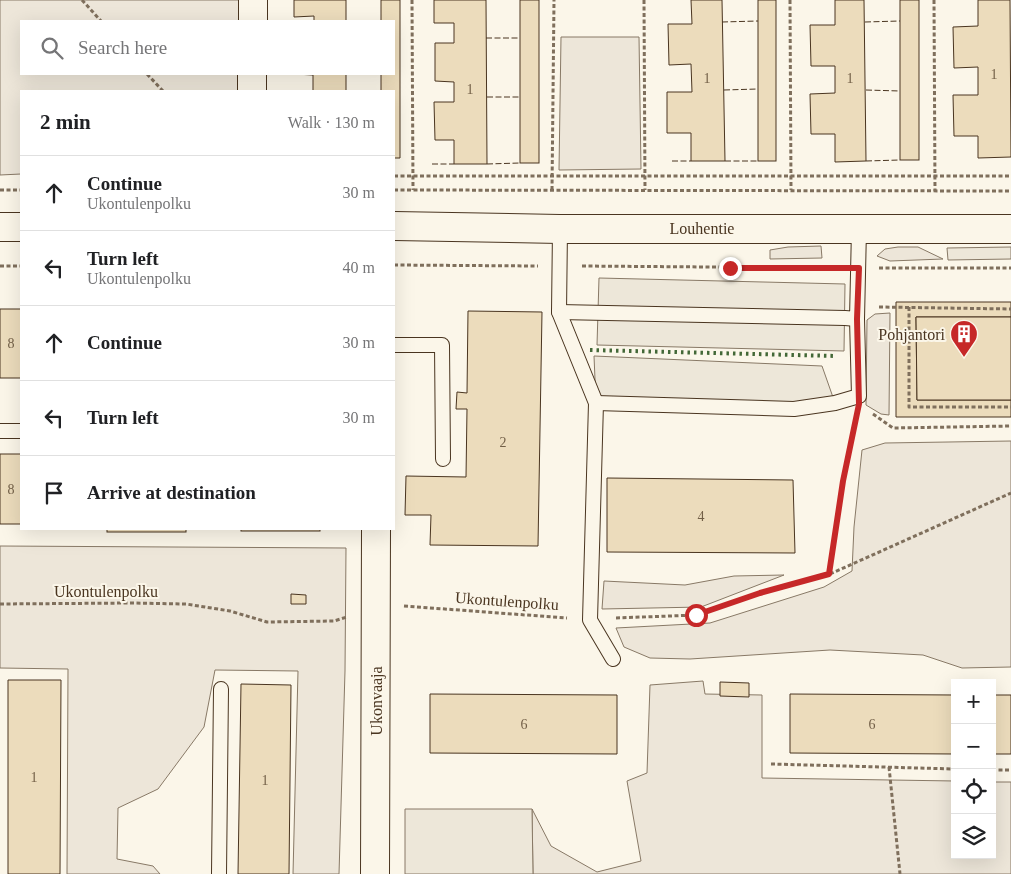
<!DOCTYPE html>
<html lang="en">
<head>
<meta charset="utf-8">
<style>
	body { margin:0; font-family:"Times New Roman",serif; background:#f6f6f6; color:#202124 }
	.controls { position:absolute; right:15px; bottom:15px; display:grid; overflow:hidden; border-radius:0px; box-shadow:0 5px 20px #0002 }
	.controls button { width:45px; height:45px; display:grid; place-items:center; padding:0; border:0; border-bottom:1px solid #e0e0e0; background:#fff; color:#202124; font:25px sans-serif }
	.stop { position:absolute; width:15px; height:15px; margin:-11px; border:4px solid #c62828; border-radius:50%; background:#fff }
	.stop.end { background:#c62828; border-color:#fff; box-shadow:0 1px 5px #0008 }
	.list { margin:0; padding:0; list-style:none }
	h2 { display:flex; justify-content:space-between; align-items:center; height:65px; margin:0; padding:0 20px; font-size:21px }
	h2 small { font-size:16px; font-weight:400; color:#757577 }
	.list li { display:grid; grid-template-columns:32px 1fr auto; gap:15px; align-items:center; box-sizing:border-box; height:75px; padding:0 20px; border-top:1px solid #e0e0e0 }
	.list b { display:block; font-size:19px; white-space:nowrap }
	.list p { margin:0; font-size:16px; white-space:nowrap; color:#757577 }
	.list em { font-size:16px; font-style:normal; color:#757577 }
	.icon { flex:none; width:28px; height:28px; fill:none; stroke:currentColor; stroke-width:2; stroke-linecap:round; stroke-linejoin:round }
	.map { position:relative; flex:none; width:1011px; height:874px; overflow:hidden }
	.search { position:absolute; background:#fff; box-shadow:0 5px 20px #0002; left:20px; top:20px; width:375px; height:55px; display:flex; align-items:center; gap:12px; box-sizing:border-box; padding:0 18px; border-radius:0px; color:#757577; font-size:19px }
	.panel { position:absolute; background:#fff; box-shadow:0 5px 20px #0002; left:20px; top:90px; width:375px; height:440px; border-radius:0px }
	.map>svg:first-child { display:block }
	.green { fill:#ede6d9; stroke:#887966 }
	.parking { fill:#ede7d9; stroke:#887966 }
	.building { fill:#ecdcbc; stroke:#4a3520 }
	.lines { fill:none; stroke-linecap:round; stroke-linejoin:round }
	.lane-casing { stroke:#4a3520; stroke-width:16 }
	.street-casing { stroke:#4a3520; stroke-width:30 }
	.secondary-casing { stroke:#4a3520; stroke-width:30 }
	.path { stroke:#7f6f5c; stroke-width:3; stroke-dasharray:4 2.5; stroke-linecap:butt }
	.lane { stroke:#fbf6e9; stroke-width:14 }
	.street { stroke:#fbf6e9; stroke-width:28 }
	.secondary { stroke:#fbf6e9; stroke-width:28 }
	.hedge { stroke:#436837; stroke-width:4; stroke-dasharray:2.5 4; stroke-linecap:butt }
	.fence { stroke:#4a3520; stroke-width:1; stroke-dasharray:6 2.5; stroke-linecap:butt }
	.route { stroke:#c62828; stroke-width:6 }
	.labels { text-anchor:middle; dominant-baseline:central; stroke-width:4; stroke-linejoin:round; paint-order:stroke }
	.number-label { font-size:14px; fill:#725f47 }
	.street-label { font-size:16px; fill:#4a3520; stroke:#fbf6e9 }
	.poi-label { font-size:16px; fill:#4a3520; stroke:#fbf6e9; text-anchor:end }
</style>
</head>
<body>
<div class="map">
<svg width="1011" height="874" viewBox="0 0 1011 874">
	<rect width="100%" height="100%" fill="#fbf6e9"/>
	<!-- green -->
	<g class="green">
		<polygon points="0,0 240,0 240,21 21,21 21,74 239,74 239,91 21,91 21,174 0,175"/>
		<polygon points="561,37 639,37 641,169 559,170"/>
		<polygon points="821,246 822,258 770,259 770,250 788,247"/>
		<polygon points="898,247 918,247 943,259 890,261 877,256 885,249"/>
		<polygon points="890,313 889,415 881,414 866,405 867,320 875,314"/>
		<polygon points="1011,441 1011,667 962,668 923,655 830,650 690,659 650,658 624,647 616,628 710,623 824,587 852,571 854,527 862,450 885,443"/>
		<polygon points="0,546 346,548 345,671 339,874 293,874 298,671 215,670 204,727 158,789 118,808 117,859 153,866 160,874 67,874 68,669 0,668"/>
		<polygon points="784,575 701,607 602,609 604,581 685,585 734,576"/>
		<polygon points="703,681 705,694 762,695 762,778 955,781 955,855 992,855 992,782 1011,782 1011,874 533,874 532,809 551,846 597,872 641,861 627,781 647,773 650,685"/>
	</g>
	<!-- parking -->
	<g class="parking">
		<polygon points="1011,247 1011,259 948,260 947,248"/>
		<polygon points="599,278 845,284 844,351 597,345"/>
		<polygon points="594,356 822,366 835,403 596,403"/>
		<polygon points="405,809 532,809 533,874 405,874"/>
	</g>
	<!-- building -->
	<g class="building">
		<polygon points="294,0 346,0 346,21 314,21 314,16 294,17"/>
		<polygon points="381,0 400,0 400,158 394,158 394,91 381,91 381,74 394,74 394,21 381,21"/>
		<polygon points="434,0 486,0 487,164 454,164 454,140 435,140 434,102 454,102 454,82 435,81 435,43 454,43 454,23 434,23"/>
		<rect x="520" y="0" width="19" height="163"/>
		<polygon points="691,0 722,0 725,161 691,161 691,133 667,133 667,92 692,92 691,64 669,65 668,24 692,24"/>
		<rect x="758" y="0" width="18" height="161"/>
		<polygon points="835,0 864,0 866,161 835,162 835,134 811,134 810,94 835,93 835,66 811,66 810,25 835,25"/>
		<rect x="900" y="0" width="19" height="160"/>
		<polygon points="978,0 1010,0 1011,157 978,158 978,136 954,136 953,95 978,95 978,67 954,68 953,27 978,26"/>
		<polygon points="295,74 346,74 346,91 313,91 313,75"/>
		<polygon points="896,302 1011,302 1011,317 916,317 917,400 1011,400 1011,417 896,417"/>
		<rect x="0" y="309" width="21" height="69"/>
		<polygon points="468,311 542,312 538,546 430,545 431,515 405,515 406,476 466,477 467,409 456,409 457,392 467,393"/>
		<polygon points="916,317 1011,317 1011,400 917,400"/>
		<rect x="0" y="454" width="21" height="70"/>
		<polygon points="607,478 793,480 795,553 607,552"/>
		<rect x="107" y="529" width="79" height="3"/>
		<rect x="241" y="529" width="79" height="2"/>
		<polygon points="291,594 306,595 306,604 291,604"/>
		<polygon points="8,680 61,680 60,874 8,874"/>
		<polygon points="720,682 749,683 749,697 720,696"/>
		<polygon points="241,684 291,685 289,874 238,874"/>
		<polygon points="430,694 617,695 617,754 430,753"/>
		<polygon points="790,694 955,695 955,754 790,753"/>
		<rect x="992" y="695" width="19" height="59"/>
	</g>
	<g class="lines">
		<defs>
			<g id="lane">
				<polyline points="560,229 559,312 596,403 590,620 613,659"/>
				<polyline points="559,312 845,318 857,319 859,229"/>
				<polyline points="394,345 442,345 443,459"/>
				<polyline points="596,403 794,409 835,403 859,396 857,319"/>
				<polyline points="0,431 21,431"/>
				<polyline points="219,874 221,689"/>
			</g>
			<g id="street">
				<polyline points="253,21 253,0"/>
				<polyline points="252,91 252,74"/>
				<polyline points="375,874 376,529"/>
			</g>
			<g id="secondary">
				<polyline points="394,226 560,229 1011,229"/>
				<polyline points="0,227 21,227"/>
			</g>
		</defs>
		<!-- lane casing -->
		<use href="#lane" class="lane-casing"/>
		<!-- street casing -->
		<use href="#street" class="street-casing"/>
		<!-- secondary casing -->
		<use href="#secondary" class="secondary-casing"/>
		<!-- path -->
		<g class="path">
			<polyline points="82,0 101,21"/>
			<polyline points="412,0 413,190"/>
			<polyline points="644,0 645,190"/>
			<polyline points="790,0 791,190"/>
			<polyline points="934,0 935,191"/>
			<polyline points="147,74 163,91"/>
			<polyline points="394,176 1011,176"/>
			<polyline points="0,190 21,190"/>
			<polyline points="394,190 1011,191"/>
			<polyline points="552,190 554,0"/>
			<polyline points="394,265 538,266"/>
			<polyline points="0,266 21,266"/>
			<polyline points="582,266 836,268"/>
			<polyline points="879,268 1011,268"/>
			<polyline points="879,307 1011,309"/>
			<polyline points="909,307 909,407 1011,407"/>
			<polyline points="873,414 893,428 1011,426"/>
			<polyline points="830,574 1011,493"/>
			<polyline points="0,604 133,603 186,604 230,611 267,622 334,621 347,617"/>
			<polyline points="404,606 567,618"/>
			<polyline points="616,618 696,615 760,593 829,574 843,481 856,420"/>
			<polyline points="771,764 955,769"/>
			<polyline points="889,767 900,874"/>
			<polyline points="992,770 1011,770"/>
		</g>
		<!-- lane -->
		<use href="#lane" class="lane"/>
		<!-- street -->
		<use href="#street" class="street"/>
		<!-- secondary -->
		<use href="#secondary" class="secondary"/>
		<!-- hedge -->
		<polyline class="hedge" points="590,350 836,356"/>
		<!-- fence -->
		<g class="fence">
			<polyline points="722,22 758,21"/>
			<polyline points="865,22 900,21"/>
			<polyline points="486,38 520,38"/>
			<polyline points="724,90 758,89"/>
			<polyline points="866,90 900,91"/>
			<polyline points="487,97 520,97"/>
			<polyline points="672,161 691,161"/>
			<polyline points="725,161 758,161"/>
			<polyline points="866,161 900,160"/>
			<polyline points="432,164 454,164"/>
			<polyline points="487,164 520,163"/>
		</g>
	</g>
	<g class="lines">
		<!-- route -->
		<polyline class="route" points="696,615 760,593 829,574 843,481 859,404 857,319 859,268 730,268"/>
	</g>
	<!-- icons -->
	<defs>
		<symbol id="building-pin" viewBox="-11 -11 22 30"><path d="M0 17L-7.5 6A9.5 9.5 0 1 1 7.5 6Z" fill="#c62828" stroke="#fbf6e9"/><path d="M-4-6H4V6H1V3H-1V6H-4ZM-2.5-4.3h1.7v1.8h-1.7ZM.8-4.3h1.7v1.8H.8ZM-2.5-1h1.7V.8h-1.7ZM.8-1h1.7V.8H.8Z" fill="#fff"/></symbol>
	</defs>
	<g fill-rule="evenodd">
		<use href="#building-pin" x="948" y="318" width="32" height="43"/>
	</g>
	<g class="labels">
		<!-- number labels -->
		<g class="number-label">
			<text x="994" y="74">1</text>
			<text x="707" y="78">1</text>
			<text x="850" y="78">1</text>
			<text x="470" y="89">1</text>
			<text x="11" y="343">8</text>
			<text x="503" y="442">2</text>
			<text x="11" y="489">8</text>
			<text x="701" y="516">4</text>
			<text x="524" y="724">6</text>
			<text x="872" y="724">6</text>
			<text x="34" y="777">1</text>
			<text x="265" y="780">1</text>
		</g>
		<!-- street labels -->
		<g class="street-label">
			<text x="702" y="228">Louhentie</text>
			<text x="106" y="591">Ukontulenpolku</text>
			<text transform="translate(507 601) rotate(4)">Ukontulenpolku</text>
			<text transform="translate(376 701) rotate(-90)">Ukonvaaja</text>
		</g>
		<!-- poi labels -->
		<g class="poi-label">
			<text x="945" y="334">Pohjantori</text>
		</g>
	</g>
</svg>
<div class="controls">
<button>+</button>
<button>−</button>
<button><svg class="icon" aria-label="locate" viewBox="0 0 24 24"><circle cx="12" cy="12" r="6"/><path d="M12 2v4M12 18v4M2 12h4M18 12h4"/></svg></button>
<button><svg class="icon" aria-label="layers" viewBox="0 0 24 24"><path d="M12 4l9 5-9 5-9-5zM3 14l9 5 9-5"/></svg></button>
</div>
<div class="stop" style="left:696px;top:615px"></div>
<div class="stop end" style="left:730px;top:268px"></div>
<div class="search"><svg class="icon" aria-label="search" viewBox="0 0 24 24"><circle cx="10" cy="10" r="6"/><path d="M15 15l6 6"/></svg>Search here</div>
<section class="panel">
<h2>2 min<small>Walk · 130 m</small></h2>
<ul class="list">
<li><svg class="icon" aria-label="ahead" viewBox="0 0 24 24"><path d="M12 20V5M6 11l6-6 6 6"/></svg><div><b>Continue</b><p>Ukontulenpolku</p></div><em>30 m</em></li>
<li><svg class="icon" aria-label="left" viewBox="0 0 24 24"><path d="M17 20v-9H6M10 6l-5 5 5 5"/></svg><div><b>Turn left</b><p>Ukontulenpolku</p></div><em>40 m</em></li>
<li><svg class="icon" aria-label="ahead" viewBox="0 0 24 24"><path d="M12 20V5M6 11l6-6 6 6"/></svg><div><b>Continue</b></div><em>30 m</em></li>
<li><svg class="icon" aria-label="left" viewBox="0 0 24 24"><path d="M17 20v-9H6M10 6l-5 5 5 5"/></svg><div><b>Turn left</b></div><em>30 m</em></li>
<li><svg class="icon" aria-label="arrive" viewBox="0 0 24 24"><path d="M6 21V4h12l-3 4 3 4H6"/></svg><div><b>Arrive at destination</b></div></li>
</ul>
</section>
</div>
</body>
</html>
